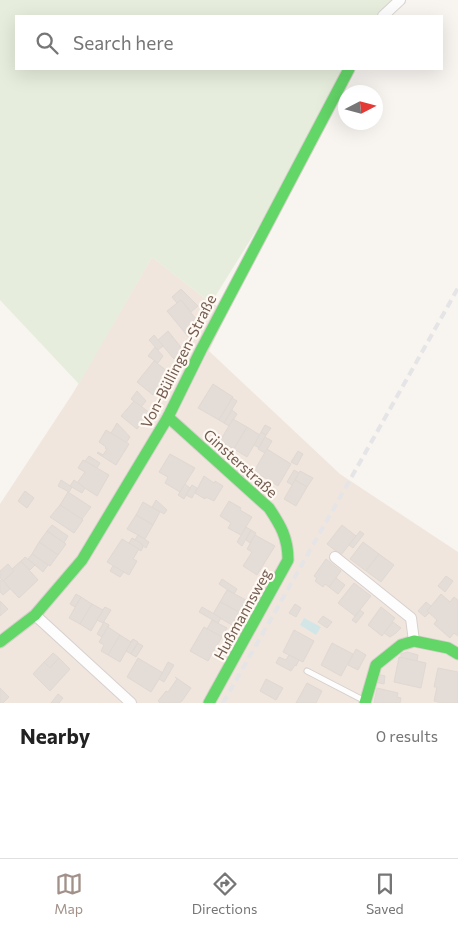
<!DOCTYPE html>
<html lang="en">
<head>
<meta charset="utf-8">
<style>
	body { margin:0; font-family:Commissioner,sans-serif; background:#f2f2f2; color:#222 }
	.compass { position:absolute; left:338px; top:85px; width:45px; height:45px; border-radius:50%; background:#fff; box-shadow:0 5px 20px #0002; rotate:84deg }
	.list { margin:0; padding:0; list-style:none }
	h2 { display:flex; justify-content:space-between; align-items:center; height:65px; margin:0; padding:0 20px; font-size:21px }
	h2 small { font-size:16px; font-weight:400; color:#767676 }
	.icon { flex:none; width:28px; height:28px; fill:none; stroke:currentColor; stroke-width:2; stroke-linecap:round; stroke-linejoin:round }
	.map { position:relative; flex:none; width:458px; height:703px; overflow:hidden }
	.search { position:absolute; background:#fff; box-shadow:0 5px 20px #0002; left:15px; right:15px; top:15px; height:55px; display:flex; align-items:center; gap:12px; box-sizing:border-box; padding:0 18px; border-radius:0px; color:#767676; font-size:19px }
	.sheet { height:155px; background:#fff }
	nav { display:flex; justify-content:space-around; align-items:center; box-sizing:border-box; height:70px; border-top:1px solid #e0e0e0; background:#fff; font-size:14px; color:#767676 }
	nav a { display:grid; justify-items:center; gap:2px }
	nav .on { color:#a29189 }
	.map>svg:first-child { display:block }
	.residential { fill:#f0e6de }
	.green { fill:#e6eddc }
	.water { fill:#d2e6e7 }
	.building { fill:#e4ddd7; stroke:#e0d8d2 }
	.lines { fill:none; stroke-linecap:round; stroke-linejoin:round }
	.lane-casing { stroke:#d7d1cd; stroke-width:7 }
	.street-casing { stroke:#d7d1cd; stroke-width:12 }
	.fast-casing { stroke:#d6d0ca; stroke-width:13 }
	.lane { stroke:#fefdfd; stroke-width:5 }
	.street { stroke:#fefdfd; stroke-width:10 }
	.fast { stroke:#63d668; stroke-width:11 }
	.rail { stroke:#e5e4e6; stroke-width:4; stroke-dasharray:8 5; stroke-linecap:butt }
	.labels { text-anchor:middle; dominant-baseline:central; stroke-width:4.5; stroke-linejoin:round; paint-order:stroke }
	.street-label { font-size:15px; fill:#745c51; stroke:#fef9f2 }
</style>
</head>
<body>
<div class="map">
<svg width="458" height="703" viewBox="0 0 458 703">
	<rect width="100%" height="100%" fill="#f8f4f0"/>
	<!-- residential -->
	<polygon class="residential" points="152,257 211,303 228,311 209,351 340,474 458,552 458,703 0,703 0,504 73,393"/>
	<!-- green -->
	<polygon class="green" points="0,0 396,0 380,16 16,16 16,69 346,69 274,202 211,303 152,257 79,384 0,300"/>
	<!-- water -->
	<polygon class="water" points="304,618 321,627 316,635 300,625"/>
	<!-- building -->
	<g class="building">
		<polygon points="181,289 198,306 191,312 181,300 177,303 172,297"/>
		<polygon points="181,300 203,328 190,339 167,311"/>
		<polygon points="168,331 184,351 174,359 158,340"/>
		<polygon points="154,335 163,346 158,350 149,340"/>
		<polygon points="155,347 163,356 158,363 148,356"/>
		<polygon points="154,361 171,374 153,395 137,382"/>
		<polygon points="213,384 233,397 219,420 198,408"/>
		<polygon points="137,391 146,401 141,407 131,399"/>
		<polygon points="232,398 237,401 224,423 219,420"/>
		<polygon points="134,401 150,413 137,429 121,416"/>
		<polygon points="232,410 237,414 229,426 224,423"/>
		<polygon points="233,419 247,427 234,449 220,441"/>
		<polygon points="117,423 130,437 126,443 111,433"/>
		<polygon points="265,425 271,428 266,435 261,432"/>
		<polygon points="247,427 260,435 247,457 234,449"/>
		<polygon points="106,430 129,444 116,465 97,453 98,452 103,455 107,449 105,448 106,447 99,442"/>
		<polygon points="261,432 266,435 259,448 254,445"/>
		<polygon points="265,437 272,441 265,453 258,449"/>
		<polygon points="267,449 291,464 278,486 254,471"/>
		<polygon points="298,451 303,454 297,465 291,462"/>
		<polygon points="170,454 195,468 180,492 165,483 168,477 159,472"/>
		<polygon points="89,456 100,463 97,468 85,461"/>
		<polygon points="83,460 109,475 97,496 77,483 85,472 78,468"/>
		<polygon points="294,470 299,473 292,485 287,482"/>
		<polygon points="300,471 313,478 307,487 295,480"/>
		<polygon points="204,476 214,483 215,481 223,486 214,501 206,497 205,499 195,493"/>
		<polygon points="61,480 72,487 69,492 58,486"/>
		<polygon points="74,480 85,488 82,493 70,486"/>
		<polygon points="295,480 307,487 296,506 284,499"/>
		<polygon points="185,484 190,488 184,499 178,495"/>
		<polygon points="192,485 197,488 192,498 186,495"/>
		<polygon points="25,491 34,498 27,508 18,501"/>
		<polygon points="68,492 91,507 82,519 60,505"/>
		<polygon points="156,500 167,510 164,514 152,507"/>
		<polygon points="229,501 241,508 240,510 252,517 241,535 228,528 231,523 220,516"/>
		<polygon points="143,502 160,512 153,525 136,515"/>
		<polygon points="60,505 83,520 74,533 50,517"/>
		<polygon points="136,515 153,525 145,539 127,529"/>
		<polygon points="52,525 68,536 64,543 47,531"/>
		<polygon points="342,525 356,536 341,555 327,544"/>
		<polygon points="246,527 251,530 242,546 237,542"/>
		<polygon points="251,530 256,533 250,543 246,540"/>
		<polygon points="47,531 66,544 58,555 39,542"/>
		<polygon points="360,531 364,534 353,548 349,545"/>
		<polygon points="138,535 149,542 146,548 135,540"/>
		<polygon points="255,535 275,546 257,575 243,566 252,552 247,549"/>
		<polygon points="132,538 141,543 143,547 141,551 129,543"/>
		<polygon points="122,539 139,549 133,559 137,561 129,575 107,562"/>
		<polygon points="39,542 58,555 50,566 32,554"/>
		<polygon points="363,542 379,554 366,571 350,559"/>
		<polygon points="32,554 48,565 43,572 28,559"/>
		<polygon points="379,554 394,565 381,582 366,571"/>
		<polygon points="25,557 35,565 30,570 21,561"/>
		<polygon points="326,559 341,571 329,587 325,584 323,587 315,581 317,578 314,576"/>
		<polygon points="21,561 38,580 19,598 3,581 14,571 12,569"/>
		<polygon points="8,564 14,571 3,581 0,578 0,571"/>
		<polygon points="113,566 124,572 120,577 110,571"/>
		<polygon points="446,576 453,581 445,592 438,586"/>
		<polygon points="336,578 345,585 338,594 329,587"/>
		<polygon points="2,579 10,589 3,595 0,592 0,581"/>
		<polygon points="222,579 237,589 234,594 219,584"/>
		<polygon points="354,583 371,596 355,616 338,603"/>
		<polygon points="227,590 246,600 239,612 220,602"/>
		<polygon points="76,594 81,597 75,607 70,604"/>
		<polygon points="441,594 450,602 454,597 458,600 458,636 454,633 450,638 434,624 437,620 427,611"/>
		<polygon points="81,597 92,604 80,624 69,618"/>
		<polygon points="0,601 8,609 0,616"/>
		<polygon points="220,602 239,612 232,625 213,614"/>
		<polygon points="426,602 431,606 427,611 429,613 425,617 418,611"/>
		<polygon points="92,604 103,610 105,607 91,631 80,624"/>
		<polygon points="295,604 301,608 296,617 289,613"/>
		<polygon points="105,607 111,610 103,623 97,620"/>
		<polygon points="202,607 221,618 218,623 199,612"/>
		<polygon points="381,607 395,618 382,636 368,625"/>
		<polygon points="360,610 364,613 356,623 352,620"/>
		<polygon points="323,616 332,622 327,628 318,622"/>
		<polygon points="212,620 227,628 222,637 207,629"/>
		<polygon points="104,622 109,625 102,637 97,634"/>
		<polygon points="393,622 401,628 396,633 390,637 384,633"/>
		<polygon points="109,625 108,627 120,635 108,655 101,651 104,645 99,642"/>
		<polygon points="204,627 222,637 208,661 190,651"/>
		<polygon points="294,630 314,641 303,662 283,652"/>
		<polygon points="120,635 131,642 133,639 120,662 108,655"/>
		<polygon points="133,639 138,642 131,654 126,651"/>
		<polygon points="138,643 143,646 136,657 131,654"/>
		<polygon points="332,643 353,654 341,676 321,665"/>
		<polygon points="356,649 366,655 358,670 348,665"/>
		<polygon points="407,652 418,655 417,661 401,658 401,654"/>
		<polygon points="53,653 59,658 50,668 44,662"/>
		<polygon points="289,655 299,660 296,666 295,665 291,671 276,663 279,657 286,660"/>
		<polygon points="399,657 426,663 421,688 394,682"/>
		<polygon points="59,658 70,669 50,691 33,674 44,662 50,668"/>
		<polygon points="138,658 163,673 151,692 127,677"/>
		<polygon points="168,662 174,665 164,682 159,679"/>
		<polygon points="438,668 458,672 458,703 442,703 434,701 437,687 434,687"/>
		<polygon points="377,674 385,676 384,684 375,682"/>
		<polygon points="175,677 191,688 182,701 179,703 160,703 158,701 166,691 168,692 177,679"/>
		<polygon points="266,679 283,688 276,700 260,691"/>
		<polygon points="307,683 322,691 316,703 296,703"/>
		<polygon points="0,688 9,697 3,703 0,703"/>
		<polygon points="377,688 398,693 397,697 401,698 400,703 374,703"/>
		<polygon points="58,694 63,698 59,703 51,703"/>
	</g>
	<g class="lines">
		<defs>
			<polyline id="lane" points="307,671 365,701"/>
			<g id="street">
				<polyline points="383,16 400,0"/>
				<polyline points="335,557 411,618 414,641"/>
				<polyline points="35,615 131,703"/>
			</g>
			<g id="fast">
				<path d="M 168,417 L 269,508 C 281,526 288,538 288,560 L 209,703"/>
				<polyline points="0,642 35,615 82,560 168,417 201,350 349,69"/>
				<polyline points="365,703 376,665 401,645 414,641 448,648 458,654"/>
			</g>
		</defs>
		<!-- lane casing -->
		<use href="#lane" class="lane-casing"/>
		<!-- street casing -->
		<use href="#street" class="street-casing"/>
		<!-- fast casing -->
		<use href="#fast" class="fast-casing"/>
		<!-- lane -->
		<use href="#lane" class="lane"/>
		<!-- street -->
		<use href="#street" class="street"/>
		<!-- fast -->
		<use href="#fast" class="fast"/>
		<!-- rail -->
		<path class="rail" d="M 223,703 C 302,565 380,427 458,288"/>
	</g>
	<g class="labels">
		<!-- street labels -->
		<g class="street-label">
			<text transform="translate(178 361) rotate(-63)">Von-Büllingen-Straße</text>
			<text transform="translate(241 463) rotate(42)">Ginsterstraße</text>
			<text transform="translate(242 614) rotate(-61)">Hußmannsweg</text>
		</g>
	</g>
</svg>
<svg class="compass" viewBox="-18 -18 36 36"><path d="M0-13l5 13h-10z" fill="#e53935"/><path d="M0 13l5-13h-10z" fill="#767676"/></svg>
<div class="search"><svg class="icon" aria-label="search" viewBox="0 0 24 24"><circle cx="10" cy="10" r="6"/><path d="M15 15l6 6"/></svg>Search here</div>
</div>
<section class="sheet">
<h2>Nearby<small>0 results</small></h2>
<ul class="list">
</ul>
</section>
<nav>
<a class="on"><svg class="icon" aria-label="map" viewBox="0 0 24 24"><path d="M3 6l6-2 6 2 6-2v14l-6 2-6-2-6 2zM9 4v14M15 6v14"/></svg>Map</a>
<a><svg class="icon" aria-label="directions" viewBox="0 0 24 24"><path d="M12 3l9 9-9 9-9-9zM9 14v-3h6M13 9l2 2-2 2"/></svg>Directions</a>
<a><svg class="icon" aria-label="saved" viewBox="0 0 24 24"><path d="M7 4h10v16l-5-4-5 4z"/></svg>Saved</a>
</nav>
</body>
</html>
